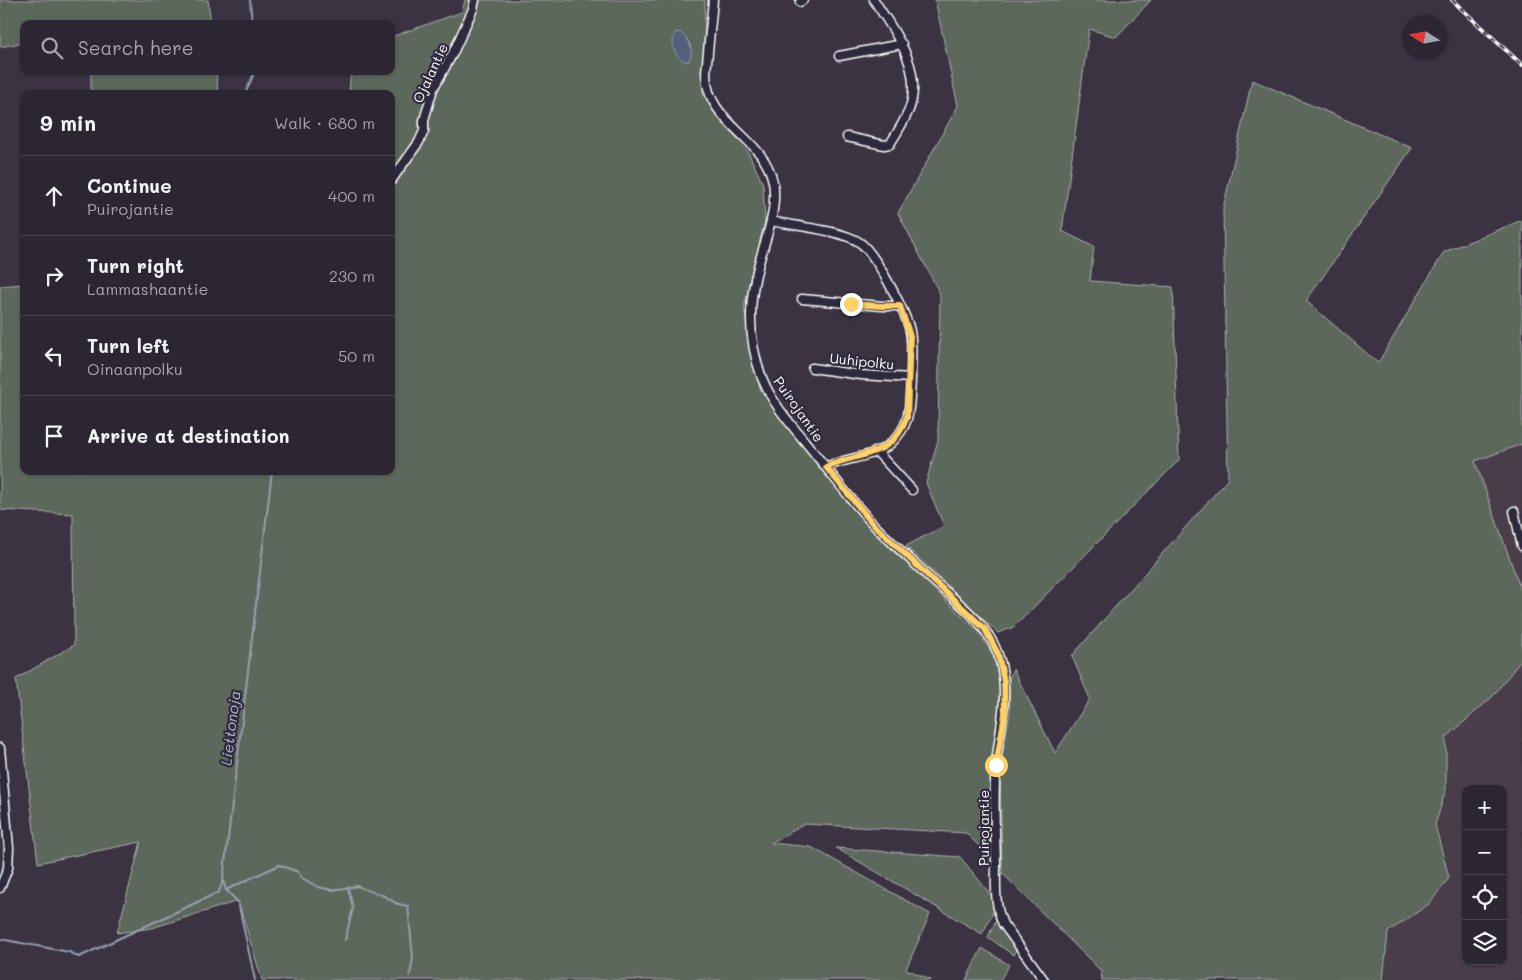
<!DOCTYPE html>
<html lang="en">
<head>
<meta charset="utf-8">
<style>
	body { margin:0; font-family:Mali,sans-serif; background:#38323e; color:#f1f3f6 }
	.controls { position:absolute; right:15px; bottom:15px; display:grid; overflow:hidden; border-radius:10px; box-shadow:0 1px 4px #0004 }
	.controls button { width:45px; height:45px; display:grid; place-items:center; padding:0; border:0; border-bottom:1px solid #48434d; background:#2c2632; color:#f1f3f6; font:25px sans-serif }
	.compass { position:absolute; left:1402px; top:15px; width:45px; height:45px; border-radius:50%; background:#2c2632; box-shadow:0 1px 4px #0004; rotate:281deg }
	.stop { position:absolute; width:15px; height:15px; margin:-11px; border:4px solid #ffd166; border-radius:50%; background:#fff }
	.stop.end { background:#ffd166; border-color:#fff; box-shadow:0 1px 5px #0008 }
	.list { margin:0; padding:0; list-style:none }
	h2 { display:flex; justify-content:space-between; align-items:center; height:65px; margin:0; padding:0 20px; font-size:21px }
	h2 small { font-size:16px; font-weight:400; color:#a6a5ac }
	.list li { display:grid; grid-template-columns:32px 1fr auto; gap:15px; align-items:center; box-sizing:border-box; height:80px; padding:0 20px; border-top:1px solid #48434d }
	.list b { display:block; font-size:19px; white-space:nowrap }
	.list p { margin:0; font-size:16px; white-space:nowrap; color:#a6a5ac }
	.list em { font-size:16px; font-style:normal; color:#a6a5ac }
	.icon { flex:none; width:28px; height:28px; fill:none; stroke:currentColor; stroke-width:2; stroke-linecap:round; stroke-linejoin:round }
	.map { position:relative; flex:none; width:1522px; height:980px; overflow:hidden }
	.search { position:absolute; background:#2c2632; box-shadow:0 1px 4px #0004; left:20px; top:20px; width:375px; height:55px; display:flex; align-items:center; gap:12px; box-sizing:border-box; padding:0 18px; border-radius:10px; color:#a6a5ac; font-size:19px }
	.panel { position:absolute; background:#2c2632; box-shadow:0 1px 4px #0004; left:20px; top:90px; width:375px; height:385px; border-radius:10px }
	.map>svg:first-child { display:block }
	.built { fill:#493d48; fill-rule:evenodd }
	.green { fill:#5b675c; stroke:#adb3ae }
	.water { fill:#52617b; stroke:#97a0b0 }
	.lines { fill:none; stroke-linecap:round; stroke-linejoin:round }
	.stream { stroke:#97a0b0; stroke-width:2 }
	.street-casing { stroke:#fff; stroke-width:11 }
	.street { stroke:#2f2a3d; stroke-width:8 }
	.rail-casing { stroke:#fff; stroke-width:4 }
	.rail { stroke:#2f2a3d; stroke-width:2; stroke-dasharray:5.5; stroke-linecap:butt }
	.route { stroke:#ffd166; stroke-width:6 }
	.labels { text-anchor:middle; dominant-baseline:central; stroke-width:4.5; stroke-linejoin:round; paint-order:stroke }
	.street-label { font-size:14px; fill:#fff; stroke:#2f2a3d }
	.water-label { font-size:15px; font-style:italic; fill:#b1b8c4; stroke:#2f2a3d }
</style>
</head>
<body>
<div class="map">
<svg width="1522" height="980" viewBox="0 0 1522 980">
	<rect width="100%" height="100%" fill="#3b3342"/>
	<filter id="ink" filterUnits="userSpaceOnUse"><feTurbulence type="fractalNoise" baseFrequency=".02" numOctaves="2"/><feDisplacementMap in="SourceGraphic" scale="10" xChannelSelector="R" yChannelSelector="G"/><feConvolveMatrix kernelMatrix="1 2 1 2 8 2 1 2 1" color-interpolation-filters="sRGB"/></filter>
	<g filter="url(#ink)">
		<!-- built -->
		<g class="built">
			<polygon points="1522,444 1522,593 1475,461"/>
			<path d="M 1522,659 L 1522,980 L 1383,980 L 1388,932 L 1429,904 L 1449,878 L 1435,825 L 1446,789 L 1446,738 L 1492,697 ZM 1466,789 L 1503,789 L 1503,961 L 1466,961 Z"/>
		</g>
		<!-- green -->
		<g class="green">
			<polygon points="0,0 208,0 211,24 24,24 24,42 0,47"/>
			<polygon points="465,0 705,0 703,95 748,152 763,184 765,220 744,307 760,389 821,469 872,531 979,632 993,655 999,681 999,714 991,762 989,856 966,833 804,824 771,843 811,847 930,914 906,969 931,980 262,980 238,901 152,928 117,933 141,842 38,863 16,679 74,645 73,514 0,510 0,286 24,284 24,471 391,471 391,94 337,94 349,91 351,71 391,71 391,37 462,12"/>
			<polygon points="935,0 1151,0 1116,37 1089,29 1062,231 1094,247 1090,281 1173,287 1179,460 1014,627 998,633 906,546 944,526 926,483 938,440 940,294 898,213 958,106"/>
			<polygon points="91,71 216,71 218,94 91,94"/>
			<polygon points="1252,80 1412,148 1306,301 1378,363 1444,252 1522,220 1522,444 1475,461 1522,593 1522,659 1492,697 1446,738 1446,789 1435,825 1449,878 1429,904 1388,932 1383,980 1102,980 1101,971 1002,873 1000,764 1010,713 1009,679 1013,669 1055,753 1090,699 1072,656 1228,479 1223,209"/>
			<polygon points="836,848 960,857 992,896 994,911 982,934"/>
			<polygon points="996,920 1018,947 1013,955 988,937"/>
			<polygon points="982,948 1009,965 1000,980 966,980"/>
		</g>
		<!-- water -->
		<path class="water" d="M 679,32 C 690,39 695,51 688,62 C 675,59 670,45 675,33 Z"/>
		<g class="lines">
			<!-- stream -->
			<g class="stream">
				<polyline points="250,0 252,24"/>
				<polyline points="245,94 255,71"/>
				<path d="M 226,890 L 279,865 L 298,872 L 302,878 L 318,887 L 332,890 L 358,886 C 366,891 373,891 382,895 C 394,901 393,904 408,906 L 413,958 L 410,976"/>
				<polyline points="0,939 69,952 79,957 219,892 223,881"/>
				<polyline points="345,940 353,908 348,888"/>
				<polyline points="255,980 238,902 226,890 223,880 272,471"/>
			</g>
			<defs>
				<g id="street">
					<path d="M 713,0 L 706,73 C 706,124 764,136 773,182 C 778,209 766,237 759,263 C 748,301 748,341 762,378 C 773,406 796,430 815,454 C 834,477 853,503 874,525 C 891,542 909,558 927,575 C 952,599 986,620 998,654 C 1011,691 1000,727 996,764 C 993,797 995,830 996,862 C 996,883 994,905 1003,924 L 1044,980"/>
					<polyline points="800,2 803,0"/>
					<polyline points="839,56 902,44"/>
					<path d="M 847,137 L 884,145 L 890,144 C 897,133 904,122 909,110 C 924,69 895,33 874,0"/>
					<polyline points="391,181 419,142 424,131 424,120 433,89 453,53 473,9 475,0"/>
					<path d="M 771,221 C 794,226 840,230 859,242 C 875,252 906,313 910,331 C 913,347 911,404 907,419 C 904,429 898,437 890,444 C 875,457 845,458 826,467"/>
					<polyline points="802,299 882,306 900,306"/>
					<polyline points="812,368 861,375 910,378"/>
					<polyline points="876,451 912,490"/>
					<polyline points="1514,511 1522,546"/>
					<polyline points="0,748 9,848 8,868 0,888"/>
				</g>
			</defs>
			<!-- street casing -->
			<use href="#street" class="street-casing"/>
			<!-- street -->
			<use href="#street" class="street"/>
			<defs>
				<polyline id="rail" points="1452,0 1522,65"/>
			</defs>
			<!-- rail casing -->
			<use href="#rail" class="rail-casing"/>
			<!-- rail -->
			<use href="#rail" class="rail"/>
		</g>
	</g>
	<g class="lines" filter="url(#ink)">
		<!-- route -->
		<path class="route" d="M 851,304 L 882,306 L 900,306 L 910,336 L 907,417 C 892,459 860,451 826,467 L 873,524 L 985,629 L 998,654 L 1004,681 L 1005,714 L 996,765"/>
	</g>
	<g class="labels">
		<!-- street labels -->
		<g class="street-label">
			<text transform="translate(430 73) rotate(-65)">Ojalantie</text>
			<text transform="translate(862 361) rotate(6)">Uuhipolku</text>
			<text transform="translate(799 409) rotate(55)">Puirojantie</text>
			<text transform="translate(983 828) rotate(-90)">Puirojantie</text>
		</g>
		<!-- water labels -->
		<g class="water-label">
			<text transform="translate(230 728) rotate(-83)">Liettonoja</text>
		</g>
	</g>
</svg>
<div class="controls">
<button>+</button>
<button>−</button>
<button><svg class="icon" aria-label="locate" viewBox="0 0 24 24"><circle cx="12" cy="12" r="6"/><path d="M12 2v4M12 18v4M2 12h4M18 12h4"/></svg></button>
<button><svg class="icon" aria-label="layers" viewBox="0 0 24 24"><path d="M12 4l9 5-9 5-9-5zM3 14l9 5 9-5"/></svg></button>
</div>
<svg class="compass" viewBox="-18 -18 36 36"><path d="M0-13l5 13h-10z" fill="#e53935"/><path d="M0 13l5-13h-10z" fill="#a6a5ac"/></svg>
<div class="stop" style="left:996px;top:765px"></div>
<div class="stop end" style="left:851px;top:304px"></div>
<div class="search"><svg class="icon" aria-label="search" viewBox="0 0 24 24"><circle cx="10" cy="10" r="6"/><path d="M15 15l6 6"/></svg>Search here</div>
<section class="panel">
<h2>9 min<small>Walk · 680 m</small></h2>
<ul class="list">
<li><svg class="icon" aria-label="ahead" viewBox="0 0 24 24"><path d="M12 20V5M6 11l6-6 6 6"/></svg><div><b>Continue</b><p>Puirojantie</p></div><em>400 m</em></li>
<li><svg class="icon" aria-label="right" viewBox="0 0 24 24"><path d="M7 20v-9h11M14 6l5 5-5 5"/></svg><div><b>Turn right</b><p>Lammashaantie</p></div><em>230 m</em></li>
<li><svg class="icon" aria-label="left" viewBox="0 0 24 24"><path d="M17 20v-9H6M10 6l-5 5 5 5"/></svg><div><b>Turn left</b><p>Oinaanpolku</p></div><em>50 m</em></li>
<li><svg class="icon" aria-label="arrive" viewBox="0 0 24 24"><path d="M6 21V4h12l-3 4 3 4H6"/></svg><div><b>Arrive at destination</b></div></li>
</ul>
</section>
</div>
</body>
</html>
